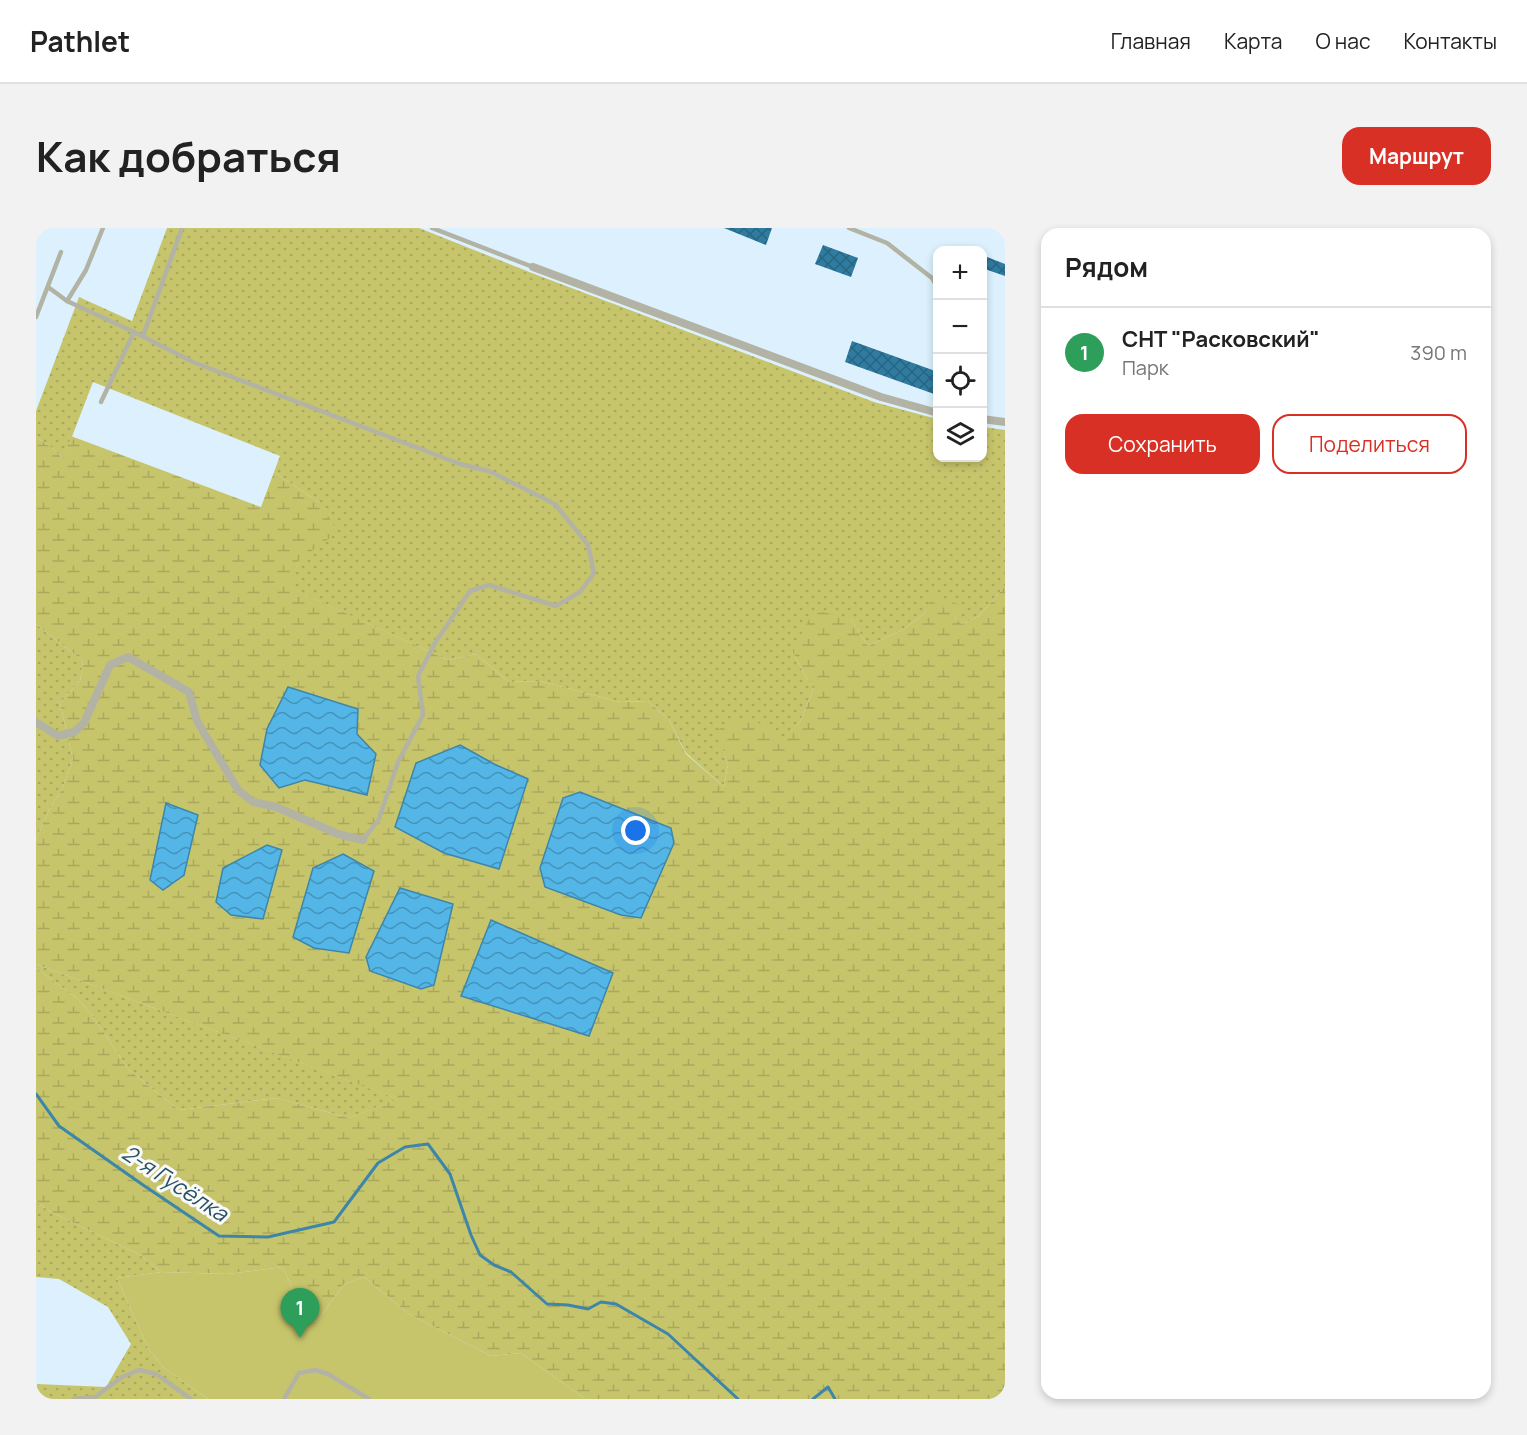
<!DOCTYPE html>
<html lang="ru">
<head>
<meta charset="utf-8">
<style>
	body { margin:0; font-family:Manrope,sans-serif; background:#f2f2f2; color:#222 }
	.controls { position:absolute; right:18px; top:18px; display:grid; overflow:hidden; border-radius:12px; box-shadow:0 3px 9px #0003 }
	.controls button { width:54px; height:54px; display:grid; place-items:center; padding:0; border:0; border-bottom:2px solid #e0e0e0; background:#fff; color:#222; font:30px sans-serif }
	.you { position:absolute; left:600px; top:603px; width:21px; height:21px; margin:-15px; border:4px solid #fff; border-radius:50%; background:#1a73e8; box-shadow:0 0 0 9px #1a73e833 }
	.badge { display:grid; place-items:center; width:39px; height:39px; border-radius:50%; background:#d93025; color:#fff; font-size:20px; font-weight:700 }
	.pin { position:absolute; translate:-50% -50px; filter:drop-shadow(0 2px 3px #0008) }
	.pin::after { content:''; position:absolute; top:32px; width:21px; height:18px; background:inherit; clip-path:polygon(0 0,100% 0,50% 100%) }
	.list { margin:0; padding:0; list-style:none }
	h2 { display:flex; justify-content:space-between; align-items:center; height:78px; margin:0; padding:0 24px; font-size:26px }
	h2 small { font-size:20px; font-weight:400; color:#767676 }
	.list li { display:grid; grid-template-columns:39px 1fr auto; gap:18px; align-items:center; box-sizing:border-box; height:90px; padding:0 24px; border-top:2px solid #e0e0e0 }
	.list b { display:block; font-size:22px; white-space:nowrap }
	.list p { margin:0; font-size:20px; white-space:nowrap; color:#767676 }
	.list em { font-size:20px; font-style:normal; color:#767676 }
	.actions { display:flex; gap:12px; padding:18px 24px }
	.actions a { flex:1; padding:14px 0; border:2px solid #d93025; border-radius:18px; text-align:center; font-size:21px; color:#d93025 }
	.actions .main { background:#d93025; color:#fff }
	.icon { flex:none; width:33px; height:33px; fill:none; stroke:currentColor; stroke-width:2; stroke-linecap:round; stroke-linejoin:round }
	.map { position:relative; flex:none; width:969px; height:1171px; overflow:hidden; border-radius:18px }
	header { display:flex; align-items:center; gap:36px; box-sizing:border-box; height:84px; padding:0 30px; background:#fff; border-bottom:2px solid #e0e0e0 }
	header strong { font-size:28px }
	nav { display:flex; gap:33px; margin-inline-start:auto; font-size:21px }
	.intro { display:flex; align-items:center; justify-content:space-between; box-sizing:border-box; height:144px; padding:0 36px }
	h1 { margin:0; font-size:42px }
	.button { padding:15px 27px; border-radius:18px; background:#d93025; color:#fff; font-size:21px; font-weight:700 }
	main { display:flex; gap:36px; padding:0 36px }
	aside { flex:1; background:#fff; border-radius:18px; box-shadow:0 3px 9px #0003 }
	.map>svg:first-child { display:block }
	.grass { fill:url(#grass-dots) }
	.wetland { fill:url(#wetland-marsh); fill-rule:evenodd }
	.green { fill:#c7c56b }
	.water { fill:url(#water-waves); stroke:#3d86aa; stroke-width:1.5 }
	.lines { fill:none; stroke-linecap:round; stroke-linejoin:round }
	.stream { stroke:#3d86aa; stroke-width:3 }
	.building { fill:url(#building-cross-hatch) }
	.service { stroke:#b2b3a4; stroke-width:4.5 }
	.minor { stroke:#b2b3a4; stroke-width:8 }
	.labels { text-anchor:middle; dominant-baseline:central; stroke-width:6; stroke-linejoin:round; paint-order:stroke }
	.water-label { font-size:22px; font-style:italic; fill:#275166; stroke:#fafafa }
</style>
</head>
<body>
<header>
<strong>Pathlet</strong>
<nav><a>Главная</a><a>Карта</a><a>О нас</a><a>Контакты</a></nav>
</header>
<div class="intro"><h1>Как добраться</h1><a class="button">Маршрут</a></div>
<main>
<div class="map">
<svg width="969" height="1171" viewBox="0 0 969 1171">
	<defs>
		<pattern id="grass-dots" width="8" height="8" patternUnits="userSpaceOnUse" patternTransform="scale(1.5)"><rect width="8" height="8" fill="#c7c56b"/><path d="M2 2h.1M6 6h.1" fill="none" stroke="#aaa85c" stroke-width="1.8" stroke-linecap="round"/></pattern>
		<pattern id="wetland-marsh" width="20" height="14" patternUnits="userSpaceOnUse" patternTransform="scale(1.5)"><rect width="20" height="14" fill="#c7c56b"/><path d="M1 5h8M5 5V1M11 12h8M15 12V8" fill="none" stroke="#aaa85c"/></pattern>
		<pattern id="water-waves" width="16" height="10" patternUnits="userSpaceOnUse" patternTransform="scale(1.5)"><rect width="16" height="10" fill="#53b6e6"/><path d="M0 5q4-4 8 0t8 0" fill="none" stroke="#4393ba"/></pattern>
		<pattern id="building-cross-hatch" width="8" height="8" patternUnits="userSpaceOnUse" patternTransform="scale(1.5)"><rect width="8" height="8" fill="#307ca1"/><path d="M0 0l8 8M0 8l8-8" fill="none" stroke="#276583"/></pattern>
	</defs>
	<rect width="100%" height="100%" fill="#dcf1fd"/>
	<!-- grass -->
	<g class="grass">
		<polygon points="131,0 383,0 501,47 838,174 901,191 902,230 946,230 947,199 969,202 969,358 943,388 926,396 919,390 926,378 890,384 868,401 832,418 815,391 756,423 777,462 764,494 746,513 681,504 692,536 688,559 650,525 633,492 612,473 584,474 504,453 473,454 440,426 412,432 254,360 262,333 284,275 238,244 244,228 57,154 27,232 19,222 0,209 0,183 43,69 96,93"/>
		<polygon points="0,396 47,433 44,453 24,475 37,531 26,561 14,580 0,611"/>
		<polygon points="0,736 362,871 313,890 241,870 143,882 93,842 56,787 42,771 0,740"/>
		<polygon points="0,973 13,983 104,1027 125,1044 81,1050 112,1120 127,1139 172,1171 0,1171 1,1156 70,1159 95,1116 72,1079 23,1051 0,1049"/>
	</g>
	<!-- wetland -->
	<path class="wetland" d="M 35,208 L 225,279 L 238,244 L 284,275 L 302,304 L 262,333 L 255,360 L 412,432 L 440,426 L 473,454 L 504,453 L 584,474 L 612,473 L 633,492 L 650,526 L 688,559 L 692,536 L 680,504 L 693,492 L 730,496 L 746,512 L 764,494 L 777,462 L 756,423 L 778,382 L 815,391 L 832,418 L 868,401 L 890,384 L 896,366 L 927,378 L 919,390 L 926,396 L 943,388 L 969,358 L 969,1171 L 549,1171 L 485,1125 L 455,1128 L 373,1086 L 328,1049 L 307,1057 L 281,1094 L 249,1087 L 256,1060 L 247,1039 L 191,1046 L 125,1044 L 104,1027 L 13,983 L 0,973 L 0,740 L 42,771 L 56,787 L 93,842 L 143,882 L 241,870 L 313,890 L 361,871 L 0,736 L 0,611 L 14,580 L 26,561 L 37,531 L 24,475 L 44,453 L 47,433 L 0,396 L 0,209 L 19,222 L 27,232 ZM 424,517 L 458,536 L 492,551 L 463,640 L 359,599 L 380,535 ZM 340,526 L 331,567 L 269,552 L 243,560 ZM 130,576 L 162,587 L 148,647 Z"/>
	<!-- green -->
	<polygon class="green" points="247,1039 256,1060 249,1087 281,1094 307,1057 328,1049 373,1086 455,1128 485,1125 549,1171 172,1171 127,1139 112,1120 81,1050 125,1044 191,1046"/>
	<!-- water -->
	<g class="water">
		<polygon points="252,459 322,481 321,506 340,526 331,567 269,552 243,560 224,537 231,501"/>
		<polygon points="424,517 458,536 492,551 463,641 408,625 359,599 380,535"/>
		<polygon points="544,564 635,600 638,615 605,690 585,687 509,659 504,640 527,570"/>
		<polygon points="130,575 162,587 148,647 127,662 114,652"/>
		<polygon points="231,617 246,622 227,691 195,687 180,674 187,640"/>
		<polygon points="307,626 338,643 313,725 278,720 257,709 277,640"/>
		<polygon points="364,660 417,676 398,757 385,761 334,743 330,729"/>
		<polygon points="455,692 577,745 553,808 425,768"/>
	</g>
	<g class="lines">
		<!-- stream -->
		<g class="stream">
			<polyline points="0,866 23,898 107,957 183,1008 232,1009 298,994 342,935 369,919 392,916 414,946 435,1007 444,1027 458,1037 475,1044 511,1076 532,1077 552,1081 565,1074 580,1076 632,1106 702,1171"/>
			<polyline points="777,1171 792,1159 799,1171"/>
		</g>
	</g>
	<!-- building -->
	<g class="building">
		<polygon points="688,0 736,0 730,17"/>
		<polygon points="787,17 822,30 815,49 779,36"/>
		<polygon points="946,27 969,36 969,48 946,40"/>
		<polygon points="816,113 902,144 902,156 898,166 809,134"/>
	</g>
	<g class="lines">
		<!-- service -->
		<g class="service">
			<polyline points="396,0 497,39"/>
			<polyline points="813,0 851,15 896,50 902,60"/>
			<polyline points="12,59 31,73 98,104 65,174"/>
			<polyline points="31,73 50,42 67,0"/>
			<polyline points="0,89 25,24"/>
			<polyline points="98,104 157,134 424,236 453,243 519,276 552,317 558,345 544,364 520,378 453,357 434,363 399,415 382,448 387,487 362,534 343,591 327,612"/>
			<polyline points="107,108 146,0"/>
			<polyline points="38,1171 59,1169 86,1149 103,1142 120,1146 155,1171"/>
			<polyline points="248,1171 263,1145 279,1142 292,1146 333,1171"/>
		</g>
		<!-- minor -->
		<g class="minor">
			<polyline points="497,39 845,169 902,185"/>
			<polyline points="946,191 969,194"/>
			<polyline points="0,494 22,508 38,504 48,495 74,437 92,429 153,464 161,493 202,562 217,574 240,579 302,606 327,612"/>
		</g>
	</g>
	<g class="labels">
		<!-- water labels -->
		<g class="water-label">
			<text transform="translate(139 955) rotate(33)">2-я Гусёлка</text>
		</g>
	</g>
</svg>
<div class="controls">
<button>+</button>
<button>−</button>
<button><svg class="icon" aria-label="locate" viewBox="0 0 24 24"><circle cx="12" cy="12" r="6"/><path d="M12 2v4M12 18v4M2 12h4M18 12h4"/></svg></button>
<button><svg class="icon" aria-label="layers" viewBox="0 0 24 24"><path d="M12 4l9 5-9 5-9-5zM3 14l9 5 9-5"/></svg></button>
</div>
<div class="you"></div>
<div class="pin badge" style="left:264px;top:1110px;background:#2e9e5b">1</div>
</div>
<aside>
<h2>Рядом<small></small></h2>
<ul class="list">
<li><span class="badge" style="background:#2e9e5b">1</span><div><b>СНТ &quot;Расковский&quot;</b><p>Парк</p></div><em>390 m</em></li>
</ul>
<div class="actions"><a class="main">Сохранить</a><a>Поделиться</a></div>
</aside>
</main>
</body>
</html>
